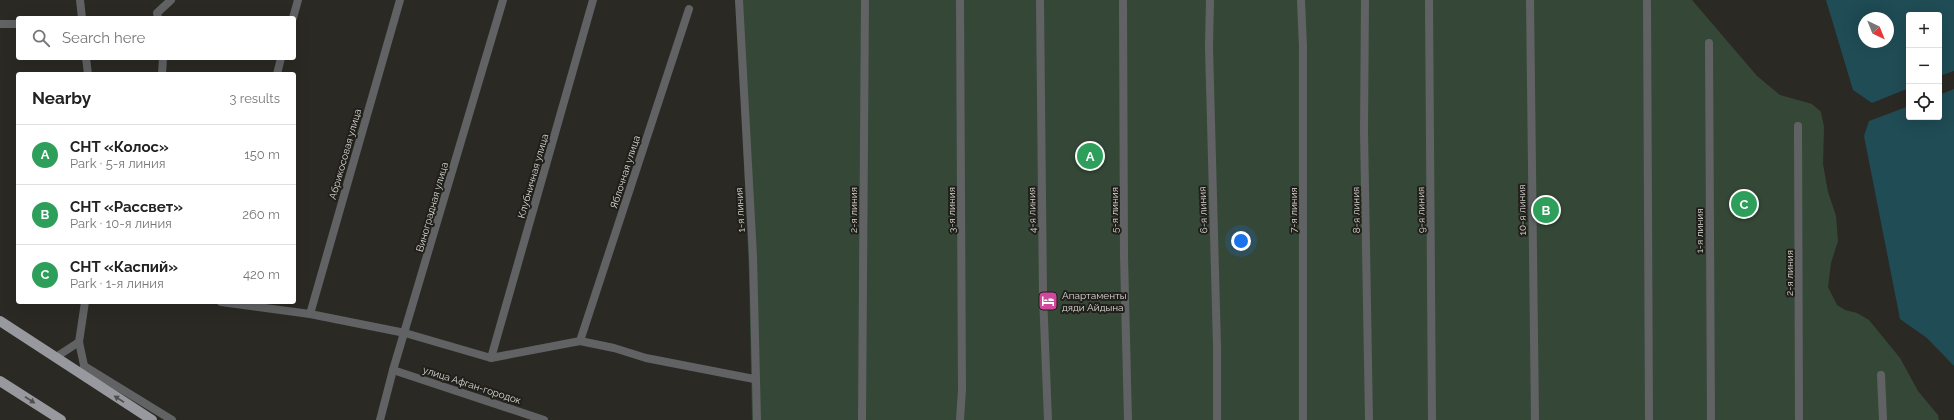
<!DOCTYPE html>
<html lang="en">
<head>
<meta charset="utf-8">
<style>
	body { margin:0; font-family:Raleway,sans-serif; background:#f2f2f2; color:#222 }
	.controls { position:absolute; right:12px; top:12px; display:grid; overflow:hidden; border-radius:4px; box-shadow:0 4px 16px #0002 }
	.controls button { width:36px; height:36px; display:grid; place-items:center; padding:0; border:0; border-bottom:1px solid #e0e0e0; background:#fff; color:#222; font:20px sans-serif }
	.compass { position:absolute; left:1858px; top:12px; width:36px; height:36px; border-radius:50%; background:#fff; box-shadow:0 4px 16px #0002; rotate:137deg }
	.you { position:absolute; left:1241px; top:241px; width:14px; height:14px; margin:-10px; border:3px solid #fff; border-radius:50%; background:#1a73e8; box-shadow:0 0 0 6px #1a73e833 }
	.badge { display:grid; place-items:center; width:26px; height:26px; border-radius:50%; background:#855368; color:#fff; font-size:13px; font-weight:700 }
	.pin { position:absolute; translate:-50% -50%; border:2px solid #fff; box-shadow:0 1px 4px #0006 }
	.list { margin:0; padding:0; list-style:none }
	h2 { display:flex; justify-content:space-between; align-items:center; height:52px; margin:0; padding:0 16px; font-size:17px }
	h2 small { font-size:13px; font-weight:400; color:#767676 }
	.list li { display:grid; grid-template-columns:26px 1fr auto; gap:12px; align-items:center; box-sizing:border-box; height:60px; padding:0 16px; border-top:1px solid #e0e0e0 }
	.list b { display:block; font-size:15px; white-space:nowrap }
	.list p { margin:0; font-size:13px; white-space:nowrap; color:#767676 }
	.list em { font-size:13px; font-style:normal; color:#767676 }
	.icon { flex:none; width:22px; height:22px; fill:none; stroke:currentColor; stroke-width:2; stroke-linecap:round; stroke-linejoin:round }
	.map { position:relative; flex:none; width:1954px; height:420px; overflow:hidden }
	.search { position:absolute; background:#fff; box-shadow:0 4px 16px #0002; left:16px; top:16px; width:280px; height:44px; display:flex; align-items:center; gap:10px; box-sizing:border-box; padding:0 14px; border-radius:4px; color:#767676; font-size:15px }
	.panel { position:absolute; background:#fff; box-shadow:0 4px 16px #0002; left:16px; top:72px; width:280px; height:232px; border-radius:4px }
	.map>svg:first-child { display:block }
	.green { fill:#354837 }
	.water { fill:#1f4c55; fill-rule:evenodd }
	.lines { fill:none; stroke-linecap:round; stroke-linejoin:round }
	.street { stroke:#616264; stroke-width:8 }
	.primary { stroke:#98999f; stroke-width:10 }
	.oneway { fill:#51504f }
	.labels { text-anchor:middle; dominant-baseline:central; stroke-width:4; stroke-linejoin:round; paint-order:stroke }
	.street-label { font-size:10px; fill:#dad9d6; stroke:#211f1a }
	.poi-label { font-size:10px; fill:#dad9d6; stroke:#211f1a; text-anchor:start }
</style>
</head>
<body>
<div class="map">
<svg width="1954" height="420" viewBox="0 0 1954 420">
	<rect width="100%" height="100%" fill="#2b2924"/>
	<!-- green -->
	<polygon class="green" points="737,0 1692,0 1757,76 1780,95 1812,104 1821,112 1824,127 1823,164 1828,192 1836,216 1838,241 1831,263 1828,287 1837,305 1845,310 1857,313 1869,320 1900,358 1918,391 1938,415 1939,420 752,420 749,274"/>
	<!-- water -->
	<g class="water">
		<path d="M 1826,0 L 1954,0 L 1954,71 L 1939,76 L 1939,15 L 1909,15 L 1909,88 L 1872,103 L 1853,90 ZM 1864,18 L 1888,18 L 1888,42 L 1864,42 Z"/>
		<polygon points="1954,89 1954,366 1927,338 1900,319 1864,136 1869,121 1909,106 1909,117 1939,117 1939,95"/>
	</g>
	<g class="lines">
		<!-- street -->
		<g class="street">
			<polyline points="80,0 82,18"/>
			<polyline points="739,0 753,256 757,420"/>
			<polyline points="960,0 962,390 960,420"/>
			<polyline points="1040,0 1043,295 1048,420"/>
			<polyline points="1123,0 1124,256 1128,420"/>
			<polyline points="1210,0 1209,47 1217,346 1217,420"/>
			<polyline points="1301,0 1303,47 1303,420"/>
			<polyline points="1365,0 1364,131 1369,420"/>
			<polyline points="1429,0 1432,420"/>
			<polyline points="1530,0 1535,420"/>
			<polyline points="1647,0 1649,420"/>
			<polyline points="158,18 157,13 171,0"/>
			<polyline points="293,18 298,0"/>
			<polyline points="0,24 18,24"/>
			<polyline points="1709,43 1711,420"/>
			<polyline points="86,58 88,74"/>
			<polyline points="162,74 163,58"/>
			<polyline points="277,74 281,58"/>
			<polyline points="1798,126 1799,420"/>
			<polyline points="221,302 310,314 405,333 491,358 580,341 614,348 646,358 754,379"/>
			<polyline points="310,314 400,0"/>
			<polyline points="580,341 689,9"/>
			<polyline points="56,357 79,342"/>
			<polyline points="491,358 593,0"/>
			<polyline points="84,366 172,420"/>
			<polyline points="85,370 79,342 85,302"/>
			<polyline points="393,370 544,420"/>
			<polyline points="1881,375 1883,420"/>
			<polyline points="380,420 393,370 503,0"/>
			<polyline points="862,420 865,0"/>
		</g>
		<!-- primary -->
		<g class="primary">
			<polyline points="0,321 152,420"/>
			<polyline points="0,381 61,420"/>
		</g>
	</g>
	<!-- one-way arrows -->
	<defs><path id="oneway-solid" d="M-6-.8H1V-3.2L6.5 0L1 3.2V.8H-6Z"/></defs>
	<g class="oneway">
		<use href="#oneway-solid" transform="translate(119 399) rotate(-147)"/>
		<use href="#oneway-solid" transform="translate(30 400) rotate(33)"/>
	</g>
	<!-- icons -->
	<defs>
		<symbol id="hotel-square" viewBox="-11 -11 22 22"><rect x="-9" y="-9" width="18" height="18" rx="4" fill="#d1479c" stroke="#211f1a"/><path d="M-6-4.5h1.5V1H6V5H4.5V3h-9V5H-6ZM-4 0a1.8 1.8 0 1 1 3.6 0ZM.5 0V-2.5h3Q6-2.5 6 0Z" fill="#fff"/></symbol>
	</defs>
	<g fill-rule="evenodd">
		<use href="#hotel-square" x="1037" y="290" width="22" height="22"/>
	</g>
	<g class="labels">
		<!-- street labels -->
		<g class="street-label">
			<text transform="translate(345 154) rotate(-74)">Абрикосовая улица</text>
			<text transform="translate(625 172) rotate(-72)">Яблочная улица</text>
			<text transform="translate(533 176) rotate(-74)">Клубничная улица</text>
			<text transform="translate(432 207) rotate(-74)">Виноградная улица</text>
			<text transform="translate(740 210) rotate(-93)">1-я линия</text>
			<text transform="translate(853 210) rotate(-90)">2-я линия</text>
			<text transform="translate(951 210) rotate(-90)">3-я линия</text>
			<text transform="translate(1032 210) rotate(-91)">4-я линия</text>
			<text transform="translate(1114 210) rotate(-90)">5-я линия</text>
			<text transform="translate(1203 210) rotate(-92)">6-я линия</text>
			<text transform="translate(1293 210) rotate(-90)">7-я линия</text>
			<text transform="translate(1356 210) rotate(-91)">8-я линия</text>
			<text transform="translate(1421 210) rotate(-91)">9-я линия</text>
			<text transform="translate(1522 210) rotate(-91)">10-я линия</text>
			<text transform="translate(1699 231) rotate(-90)">1-я линия</text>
			<text transform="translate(1789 273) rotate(-90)">2-я линия</text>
			<text transform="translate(472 385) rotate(18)">улица Афган-городок</text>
		</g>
		<!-- poi labels -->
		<g class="poi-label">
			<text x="1062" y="295">Апартаменты<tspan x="1062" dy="12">дяди Айдына</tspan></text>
		</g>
	</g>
</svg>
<div class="controls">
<button>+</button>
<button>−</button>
<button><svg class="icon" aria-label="locate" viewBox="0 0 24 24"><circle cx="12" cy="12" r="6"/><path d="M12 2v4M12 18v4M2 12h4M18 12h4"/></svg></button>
</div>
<svg class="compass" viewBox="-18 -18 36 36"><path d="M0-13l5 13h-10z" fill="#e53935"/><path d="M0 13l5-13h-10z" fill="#767676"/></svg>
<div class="you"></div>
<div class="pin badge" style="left:1090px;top:156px;background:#2e9e5b">A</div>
<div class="pin badge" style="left:1546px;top:210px;background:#2e9e5b">B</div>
<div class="pin badge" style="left:1744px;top:204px;background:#2e9e5b">C</div>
<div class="search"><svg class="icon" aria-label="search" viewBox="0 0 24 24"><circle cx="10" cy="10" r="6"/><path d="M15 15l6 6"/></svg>Search here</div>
<section class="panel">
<h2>Nearby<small>3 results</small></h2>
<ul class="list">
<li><span class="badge" style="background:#2e9e5b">A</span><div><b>СНТ «Колос»</b><p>Park · 5-я линия</p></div><em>150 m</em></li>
<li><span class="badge" style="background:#2e9e5b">B</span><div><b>СНТ «Рассвет»</b><p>Park · 10-я линия</p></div><em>260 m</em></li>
<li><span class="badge" style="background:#2e9e5b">C</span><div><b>СНТ «Каспий»</b><p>Park · 1-я линия</p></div><em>420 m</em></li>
</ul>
</section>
</div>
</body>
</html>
